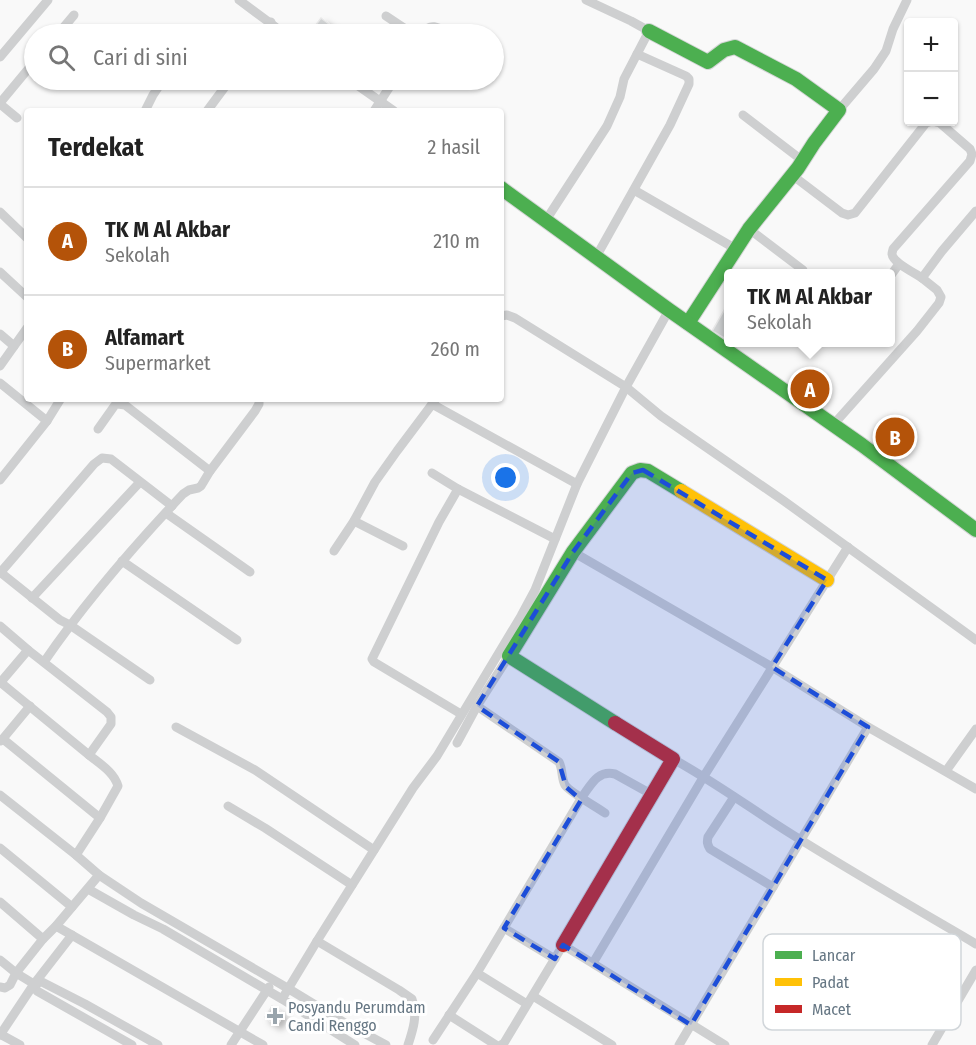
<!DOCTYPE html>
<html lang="id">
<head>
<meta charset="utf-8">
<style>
	body { margin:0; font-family:"Fira Sans Condensed",sans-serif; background:#f6f6f6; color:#222 }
	.controls { position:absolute; right:18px; top:18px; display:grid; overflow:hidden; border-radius:6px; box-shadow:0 2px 4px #0004 }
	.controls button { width:54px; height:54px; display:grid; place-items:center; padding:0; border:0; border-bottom:2px solid #e0e0e0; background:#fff; color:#222; font:30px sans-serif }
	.you { position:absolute; left:506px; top:478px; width:21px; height:21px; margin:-15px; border:4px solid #fff; border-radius:50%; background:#1a73e8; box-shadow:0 0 0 9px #1a73e833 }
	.badge { display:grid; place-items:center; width:39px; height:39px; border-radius:50%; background:#b45309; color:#fff; font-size:20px; font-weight:700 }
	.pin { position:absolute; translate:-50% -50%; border:3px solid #fff; box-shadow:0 2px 6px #0006 }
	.popup { position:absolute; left:724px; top:269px; width:171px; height:78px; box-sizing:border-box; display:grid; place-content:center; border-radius:6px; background:#fff; filter:drop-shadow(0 2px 4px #0005); font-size:20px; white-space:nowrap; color:#767676 }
	.popup b { font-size:22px; color:#222 }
	.popup::after { content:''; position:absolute; left:50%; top:100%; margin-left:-12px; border:12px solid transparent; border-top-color:#fff }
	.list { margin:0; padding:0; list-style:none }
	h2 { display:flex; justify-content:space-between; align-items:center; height:78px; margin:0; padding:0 24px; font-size:26px }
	h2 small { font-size:20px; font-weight:400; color:#767676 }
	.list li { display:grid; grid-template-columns:39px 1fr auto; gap:18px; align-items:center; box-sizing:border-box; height:108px; padding:0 24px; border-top:2px solid #e0e0e0 }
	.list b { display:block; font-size:22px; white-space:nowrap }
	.list p { margin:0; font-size:20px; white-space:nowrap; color:#767676 }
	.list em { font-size:20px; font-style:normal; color:#767676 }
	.icon { flex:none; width:33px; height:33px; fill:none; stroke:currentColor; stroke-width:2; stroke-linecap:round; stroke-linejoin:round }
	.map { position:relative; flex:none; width:976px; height:1045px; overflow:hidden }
	.search { position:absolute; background:#fff; box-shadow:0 2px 4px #0004; left:24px; top:24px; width:480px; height:66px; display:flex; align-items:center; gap:15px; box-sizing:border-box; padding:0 21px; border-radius:33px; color:#767676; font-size:22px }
	.panel { position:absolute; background:#fff; box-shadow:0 2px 4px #0004; left:24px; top:108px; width:480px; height:294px; border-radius:6px }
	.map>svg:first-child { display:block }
	.building { fill:#d0d2d3; stroke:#e8e8e8; stroke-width:1.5; filter:url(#shadow) }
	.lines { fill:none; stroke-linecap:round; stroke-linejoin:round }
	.fast-casing { stroke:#d5d6d7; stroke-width:16 }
	.slow-casing { stroke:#d5d6d7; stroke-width:16 }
	.jam-casing { stroke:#d5d6d7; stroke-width:16 }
	.street { stroke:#cecfd0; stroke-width:9 }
	.fast { stroke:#4caf50; stroke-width:14 }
	.slow { stroke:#ffc107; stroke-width:14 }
	.jam { stroke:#c62828; stroke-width:14 }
	.marked { fill:#1d4ed8; fill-opacity:0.2; stroke:#1d4ed8; stroke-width:4.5; stroke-dasharray:12 8; stroke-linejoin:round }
	.poi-dot { fill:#99a4ac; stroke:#fff; stroke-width:2 }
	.labels { text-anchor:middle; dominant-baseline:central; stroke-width:6; stroke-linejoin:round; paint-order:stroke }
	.poi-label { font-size:16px; fill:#657683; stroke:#fff; text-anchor:start }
	.key { fill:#fff; stroke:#d1d6da; stroke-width:1.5 }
	.key-label { font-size:16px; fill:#657683 }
</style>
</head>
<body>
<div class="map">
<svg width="976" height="1045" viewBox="0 0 976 1045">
	<defs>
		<filter id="shadow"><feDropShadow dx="4.5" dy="4.5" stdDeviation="3" flood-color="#0004"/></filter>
	</defs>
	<rect width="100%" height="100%" fill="#f9f9f9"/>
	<!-- building -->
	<g class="building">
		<polygon points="321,18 333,27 327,34 318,34 312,30"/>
		<polygon points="726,307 729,309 729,341 712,331"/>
		<polygon points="811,382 817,387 810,396 804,391"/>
		<polygon points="894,431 902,436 896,443 889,438"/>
		<polygon points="272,1006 284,1014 277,1025 265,1017"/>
	</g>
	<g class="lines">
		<defs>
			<g id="fast">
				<polyline points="649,31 708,62 724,50 735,47 796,79 839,110 814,143 798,168 749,229 688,323"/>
				<polyline points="501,188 669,310 862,445 976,530"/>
				<polyline points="615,723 509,656 573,552 632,473 640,470 648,471 681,491"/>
			</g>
			<polyline id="slow" points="681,491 827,580"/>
			<polyline id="jam" points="563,945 673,759 615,723"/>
		</defs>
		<!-- fast casing -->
		<use href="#fast" class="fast-casing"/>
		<!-- slow casing -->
		<use href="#slow" class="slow-casing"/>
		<!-- jam casing -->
		<use href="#jam" class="jam-casing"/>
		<!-- street -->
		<g class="street">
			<polyline points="239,0 285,34"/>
			<polyline points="386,16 413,34"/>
			<polyline points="58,34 74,15"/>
			<polyline points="262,34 271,22"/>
			<path d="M 421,34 C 431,22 438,27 449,34"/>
			<polyline points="0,57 48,0"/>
			<polyline points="350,80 394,111"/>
			<polyline points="0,103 34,62"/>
			<polyline points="0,104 17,118"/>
			<polyline points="839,110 874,69 886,51 893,29 907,0"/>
			<polyline points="145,111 153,95 163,80"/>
			<polyline points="207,111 230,80"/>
			<polyline points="374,111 394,80"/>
			<polyline points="743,115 803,161"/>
			<polyline points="792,175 842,213 848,215 855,213 926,123 929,122"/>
			<polyline points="634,190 736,249"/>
			<polyline points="0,212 27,238"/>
			<polyline points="546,220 607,126 620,97 624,79 649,31 631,21 586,0"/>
			<polyline points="749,229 803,270"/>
			<polyline points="596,257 670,125 689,84 689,79 686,76 637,54"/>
			<polyline points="0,272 27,297"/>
			<polyline points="891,275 899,264"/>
			<path d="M 922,278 C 915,273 893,263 892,254 C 892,252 893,250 893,249 L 970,161 L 972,154 L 970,149 L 940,123 L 936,122"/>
			<polyline points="669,310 626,387 661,416 784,501 976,640"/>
			<polyline points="0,334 14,346"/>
			<polyline points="0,366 27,328"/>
			<polyline points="0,383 47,421 60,400"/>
			<polyline points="432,404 577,484"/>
			<polyline points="833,425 917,331 939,303 941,297 937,290 922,278 942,251 976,211"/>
			<polyline points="98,429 115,405 118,404 125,405 210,471"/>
			<polyline points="432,473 458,489 555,539"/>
			<polyline points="0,480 47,421"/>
			<polyline points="458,489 439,522 372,659 374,662 461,714"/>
			<polyline points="166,513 250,572"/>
			<polyline points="354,521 403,546"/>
			<polyline points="334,551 354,521 375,482 397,451 436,399"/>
			<polyline points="573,552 772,667 868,727 976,789"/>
			<polyline points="122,561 237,640"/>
			<polyline points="0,572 60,620 70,625 150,680"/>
			<polyline points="0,573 94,464 102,458 111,459 172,506"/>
			<polyline points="32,598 140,482"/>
			<polyline points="0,626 28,650 107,712 111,717 111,724 89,755 0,682"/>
			<path d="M 44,662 C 85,602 133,547 183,494 L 189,490 L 198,488 L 201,486 L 210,471 L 255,411 L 259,404 L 259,399"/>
			<polyline points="0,683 28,650"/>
			<path d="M 477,706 L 559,762 C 563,769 561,778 565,785 C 569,792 597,807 605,813"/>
			<polyline points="176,727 255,770 374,850"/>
			<polyline points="3,739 100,818"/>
			<polyline points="1,741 30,706"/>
			<polyline points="457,743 477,706 509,656"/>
			<path d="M 673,759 C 717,783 758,814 801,840 C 859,876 918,910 976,944"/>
			<polyline points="946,771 976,729"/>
			<polyline points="0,795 76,855 99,875 141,903 289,989 345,1023 386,1045"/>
			<path d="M 734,797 L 708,837 C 707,842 707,844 710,849 L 773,887"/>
			<polyline points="228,806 265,828 352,885"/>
			<polyline points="0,848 72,907"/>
			<path d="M 76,855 L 100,818 L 118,786 C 114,772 100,764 89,755"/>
			<polyline points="88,889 134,915 163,929 282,999 355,1045"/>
			<polyline points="0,902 43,939"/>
			<polyline points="56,926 263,1045"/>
			<polyline points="504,928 555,959"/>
			<path d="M 317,941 L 399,990 L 412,999 C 418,1015 413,1030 408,1045"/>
			<polyline points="0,960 16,973 43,939 56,926 99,875"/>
			<polyline points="593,963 704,776 848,547"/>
			<polyline points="477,973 527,1004"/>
			<polyline points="34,984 42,982 85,1004 158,1045"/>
			<polyline points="0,987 5,988 10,985 16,973 34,984 37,991 132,1045"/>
			<polyline points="533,996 612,1045"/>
			<polyline points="282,999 317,941 413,788 437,756 521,616 535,590 577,484 626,387 515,318 507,315 501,316"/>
			<polyline points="449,1015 496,1045"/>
			<polyline points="0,1034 20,1045"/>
			<polyline points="0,1035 34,984 72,935"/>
			<path d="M 433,1040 L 477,973 L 582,797 C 591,785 597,770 615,774 L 651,794"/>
			<polyline points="231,1045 269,987"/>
			<polyline points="501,1045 504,1043 563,945 725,1045"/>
			<polyline points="679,1045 868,727"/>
			<polyline points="932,1045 976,970"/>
		</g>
		<!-- fast -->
		<use href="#fast" class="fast"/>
		<!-- slow -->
		<use href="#slow" class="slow"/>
		<!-- jam -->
		<use href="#jam" class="jam"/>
	</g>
	<!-- marked area -->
	<path class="marked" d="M 643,470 L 827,580 L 772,667 L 868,727 L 691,1025 L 563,945 L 555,959 L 504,928 L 581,800 L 566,787 L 559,762 L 477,706 L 573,552 L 632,473 Z"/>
	<!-- markers -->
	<path class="poi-dot" d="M272 1007h6v6h6v6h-6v6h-6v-6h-6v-6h6z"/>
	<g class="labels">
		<!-- poi labels -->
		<g class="poi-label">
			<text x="288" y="1007">Posyandu Perumdam<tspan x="288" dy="18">Candi Renggo</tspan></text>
		</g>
	</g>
	<!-- legend -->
	<rect x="763" y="934" width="198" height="96" rx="9" class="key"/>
	<rect x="775" y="951" width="27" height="8" fill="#4caf50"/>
	<rect x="775" y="978" width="27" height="8" fill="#ffc107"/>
	<rect x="775" y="1005" width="27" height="8" fill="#c62828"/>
	<g class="key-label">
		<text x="812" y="961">Lancar</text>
		<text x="812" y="988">Padat</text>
		<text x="812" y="1015">Macet</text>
	</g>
</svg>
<div class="controls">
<button>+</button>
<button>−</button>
</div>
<div class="you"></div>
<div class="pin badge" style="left:810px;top:389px">A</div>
<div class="popup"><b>TK M Al Akbar</b>Sekolah</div>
<div class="pin badge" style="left:895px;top:437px">B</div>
<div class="search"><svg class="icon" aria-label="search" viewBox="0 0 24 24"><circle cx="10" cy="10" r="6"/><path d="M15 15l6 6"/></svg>Cari di sini</div>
<section class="panel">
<h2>Terdekat<small>2 hasil</small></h2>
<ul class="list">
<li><span class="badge">A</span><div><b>TK M Al Akbar</b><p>Sekolah</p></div><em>210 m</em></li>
<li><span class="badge">B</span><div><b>Alfamart</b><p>Supermarket</p></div><em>260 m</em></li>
</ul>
</section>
</div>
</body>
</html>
